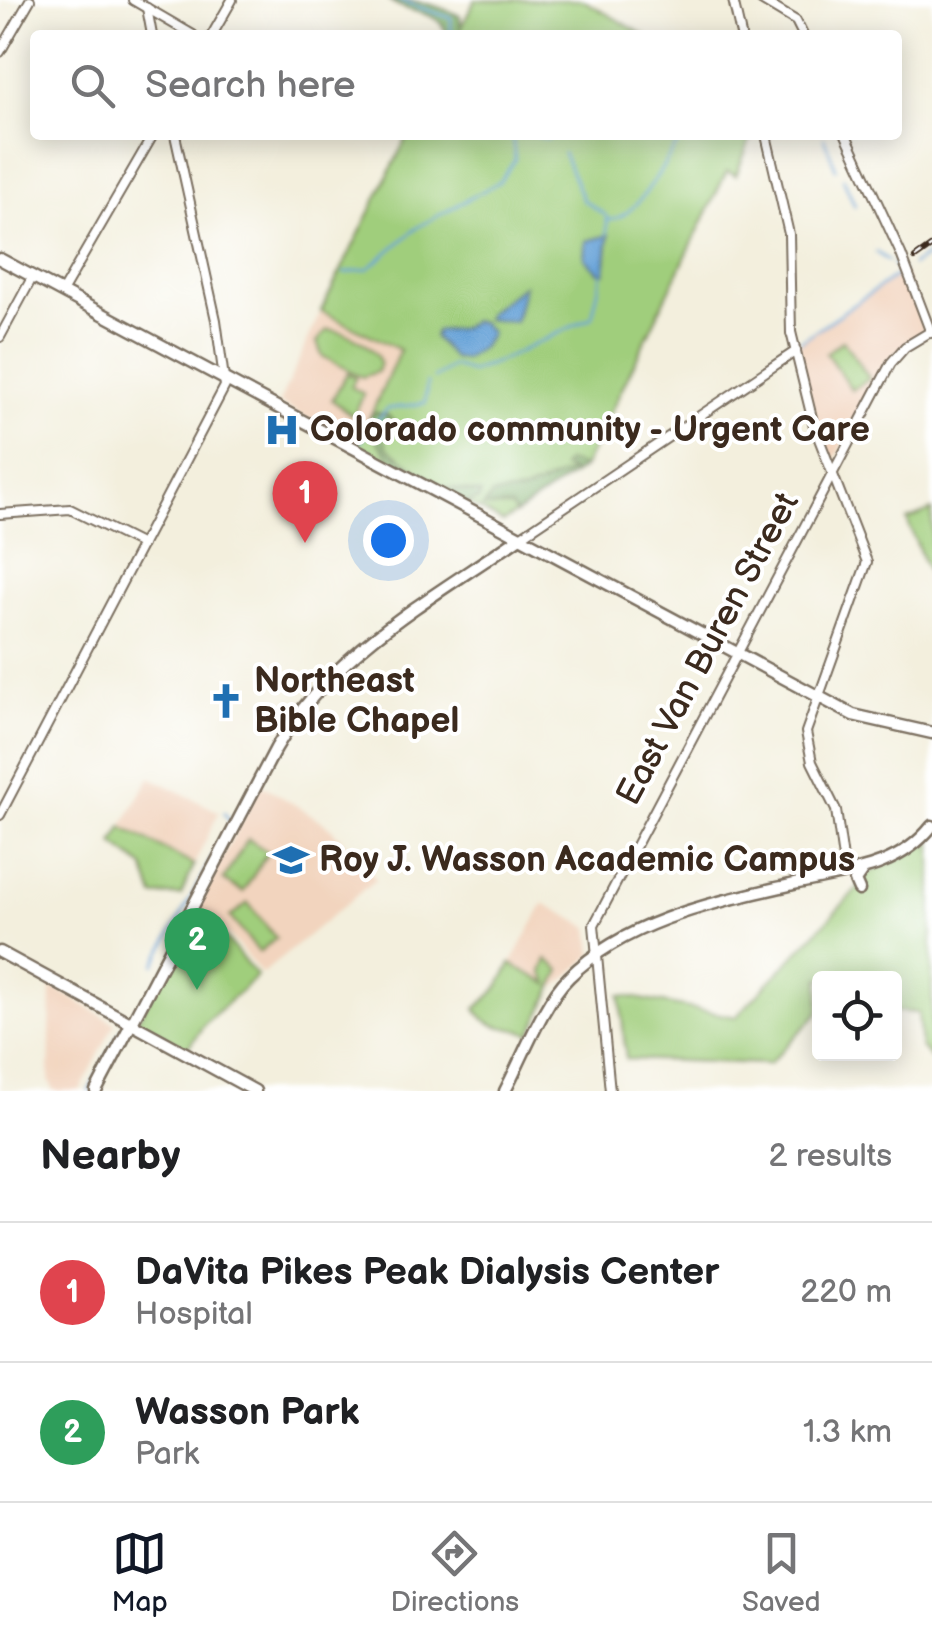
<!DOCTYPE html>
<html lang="en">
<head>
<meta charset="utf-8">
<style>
	body { margin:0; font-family:"Balsamiq Sans",sans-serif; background:#f2f2f2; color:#202124 }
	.controls { position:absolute; right:30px; bottom:30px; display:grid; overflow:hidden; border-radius:10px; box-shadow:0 5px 25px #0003 }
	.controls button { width:90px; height:90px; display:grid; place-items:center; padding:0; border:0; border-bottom:2px solid #e0e0e0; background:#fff; color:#202124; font:50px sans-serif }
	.you { position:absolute; left:388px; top:540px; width:35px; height:35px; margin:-25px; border:8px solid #fff; border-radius:50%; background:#1a73e8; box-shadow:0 0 0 15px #1a73e833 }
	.badge { display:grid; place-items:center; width:65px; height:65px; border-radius:50%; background:#111827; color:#fff; font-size:32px; font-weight:700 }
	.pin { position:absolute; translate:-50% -82px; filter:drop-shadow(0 2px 5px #0008) }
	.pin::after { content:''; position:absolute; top:52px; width:35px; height:30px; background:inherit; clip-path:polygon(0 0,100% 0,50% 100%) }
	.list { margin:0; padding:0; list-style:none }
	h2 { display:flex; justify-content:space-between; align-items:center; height:130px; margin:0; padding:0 40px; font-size:42px }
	h2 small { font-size:32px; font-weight:400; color:#757577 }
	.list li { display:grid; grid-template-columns:65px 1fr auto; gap:30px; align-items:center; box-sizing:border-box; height:140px; padding:0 40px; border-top:2px solid #e0e0e0 }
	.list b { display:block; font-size:38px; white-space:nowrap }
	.list p { margin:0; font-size:32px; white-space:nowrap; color:#757577 }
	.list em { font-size:32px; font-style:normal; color:#757577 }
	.icon { flex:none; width:55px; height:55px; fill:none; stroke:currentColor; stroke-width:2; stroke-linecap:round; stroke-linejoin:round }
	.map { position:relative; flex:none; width:932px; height:1091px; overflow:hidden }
	.search { position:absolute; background:#fff; box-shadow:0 5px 25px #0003; left:30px; right:30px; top:30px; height:110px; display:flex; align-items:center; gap:25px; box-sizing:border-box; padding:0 35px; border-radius:10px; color:#757577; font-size:38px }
	.sheet { height:410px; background:#fff }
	nav { display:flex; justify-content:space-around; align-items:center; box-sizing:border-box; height:140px; border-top:2px solid #e0e0e0; background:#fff; font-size:28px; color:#757577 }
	nav a { display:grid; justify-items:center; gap:5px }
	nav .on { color:#111827 }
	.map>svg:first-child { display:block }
	.built { fill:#f2d4be }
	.green { fill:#a0ce7b; stroke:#6e7c4c; stroke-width:2.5 }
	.forest { fill:#80b16b; stroke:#5e6e44; stroke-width:2.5 }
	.water { fill:#68a3d8; stroke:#52667b; stroke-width:2.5 }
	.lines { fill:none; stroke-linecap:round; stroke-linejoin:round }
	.stream { stroke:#68a3d8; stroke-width:2.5 }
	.secondary-casing { stroke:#7b6f61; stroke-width:12 }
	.primary-casing { stroke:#7b6f61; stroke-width:15 }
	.secondary { stroke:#fff; stroke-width:8 }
	.primary { stroke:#fff; stroke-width:10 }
	.rail-casing { stroke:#3b2a1e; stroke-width:6 }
	.rail { stroke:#fff; stroke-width:2.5; stroke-dasharray:8; stroke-linecap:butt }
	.labels { text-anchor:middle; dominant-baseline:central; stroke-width:8; stroke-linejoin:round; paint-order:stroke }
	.poi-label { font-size:35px; font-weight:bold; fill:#3b2a1e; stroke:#fff; text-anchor:start }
	.street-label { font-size:35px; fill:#3b2a1e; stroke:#fff }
</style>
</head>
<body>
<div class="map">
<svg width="932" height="1091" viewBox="0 0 932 1091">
	<rect width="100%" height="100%" fill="#fff"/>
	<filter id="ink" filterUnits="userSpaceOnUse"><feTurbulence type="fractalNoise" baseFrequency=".01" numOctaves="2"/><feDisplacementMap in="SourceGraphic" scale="20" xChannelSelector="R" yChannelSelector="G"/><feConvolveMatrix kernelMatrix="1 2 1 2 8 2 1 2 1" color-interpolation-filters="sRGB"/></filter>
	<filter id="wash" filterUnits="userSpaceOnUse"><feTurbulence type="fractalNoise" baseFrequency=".0048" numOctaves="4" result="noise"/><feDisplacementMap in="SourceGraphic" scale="40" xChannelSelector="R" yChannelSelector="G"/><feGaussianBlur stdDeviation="2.25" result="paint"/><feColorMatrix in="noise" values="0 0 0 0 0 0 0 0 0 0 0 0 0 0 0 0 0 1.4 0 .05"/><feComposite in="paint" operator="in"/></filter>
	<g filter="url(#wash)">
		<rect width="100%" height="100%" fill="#f3efdd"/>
		<!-- built -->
		<g class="built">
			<polygon points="904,272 926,331 891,357 832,464 816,424 797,345"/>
			<polygon points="321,311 400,350 357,446 279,403"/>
			<polygon points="150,777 219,812 194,865 122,827"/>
			<polygon points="261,784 328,825 376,879 262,974 230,936 194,911"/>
			<polygon points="544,903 590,928 593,954 556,987 511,964"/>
			<polygon points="51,986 115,1023 80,1091 54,1091 49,1080"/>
		</g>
		<!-- green -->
		<g class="green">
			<polygon points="475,0 583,0 644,35 457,35"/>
			<polygon points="408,135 752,135 736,175 727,171 584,467 503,522 357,446 400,350 321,311"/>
			<path d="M 327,330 C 345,330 374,345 380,362 L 377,372 L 362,377 L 322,356 L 317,342 Z"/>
			<polygon points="843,340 869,378 852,390 826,353"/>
			<polygon points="347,373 356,377 351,387 364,394 353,416 332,400"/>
			<polygon points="932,510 932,582 907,520"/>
			<polygon points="122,827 194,865 181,895 154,896 144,867 113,844"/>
			<polygon points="248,839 268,852 243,892 223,880"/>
			<polygon points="932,842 932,1059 921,1048 918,1013 895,1011 894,978 820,978 819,1012 769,1064 626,1059 620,995 736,1017 859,887 861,877"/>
			<polygon points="248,903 276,938 259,952 230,917"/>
			<polygon points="194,916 226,939 257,976 206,1022 187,1049 137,1021"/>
			<path d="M 547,959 L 561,970 L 531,1034 C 509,1025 489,1032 476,1009 L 498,988 L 511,964 L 549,984 L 542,972 Z"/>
		</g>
		<!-- forest -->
		<g class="forest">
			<path d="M 389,0 C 417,0 435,4 460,16 L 462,35 L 447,35 C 439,8 409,16 389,0 Z"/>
			<path d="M 373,412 L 387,415 L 394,422 L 382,432 L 387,448 L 439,486 L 481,494 L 478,500 L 465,504 C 430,485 390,470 373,433 L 361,438 Z"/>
			<polygon points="567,462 584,467 516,514 511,507 483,507 492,495 523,492 572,471 562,467"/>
		</g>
		<!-- water -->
		<g class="water">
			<polygon points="609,235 605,273 599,272 585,259 586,241"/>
			<polygon points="524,285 515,322 486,319 489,312"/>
			<polygon points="473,321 481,322 491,333 481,348 464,359 453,358 434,337 436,331 459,329"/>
		</g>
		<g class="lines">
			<!-- stream -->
			<g class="stream">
				<polyline points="398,0 451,18 451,35"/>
				<polyline points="510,135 513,141"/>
				<polyline points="535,135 548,139"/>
				<polyline points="824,138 836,169"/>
				<polyline points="563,153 583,200 607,216 607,235"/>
				<polyline points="843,178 855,206"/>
				<path d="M 608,220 C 641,218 663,159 685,135"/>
				<polyline points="876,252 888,261"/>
				<polyline points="893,264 899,272"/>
				<polyline points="912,265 932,252"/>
				<polyline points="344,273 368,269 418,227 499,182 515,160 513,143"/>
				<polyline points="800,341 903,271"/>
				<polyline points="502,360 592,317 602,273"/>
				<polyline points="434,378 453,366 471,372 499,361"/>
				<polyline points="360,442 387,409 425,403 427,383"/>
				<polyline points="155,964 231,823 224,813"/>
				<polyline points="89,1091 122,1028"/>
			</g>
		</g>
	</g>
	<g filter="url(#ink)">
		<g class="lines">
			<defs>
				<g id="secondary">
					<polyline points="133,0 193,35"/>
					<polyline points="733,0 741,35"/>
					<polyline points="761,0 796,21 803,35"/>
					<polyline points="147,8 152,35"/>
					<polyline points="212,35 232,0"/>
					<polyline points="0,52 30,0"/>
					<polyline points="766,135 789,234 791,333"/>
					<polyline points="846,135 901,254 931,333"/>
					<polyline points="62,292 153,135"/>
					<polyline points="791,332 814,426 867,562 806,732 812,762 836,810 845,873"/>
					<polyline points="0,337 33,276"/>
					<polyline points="0,514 70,509 142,545"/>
					<polyline points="520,537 796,351"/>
					<polyline points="0,815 225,386 216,320 175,135"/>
					<polyline points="610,1091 594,925 891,363 905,347 930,332"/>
				</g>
				<g id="primary">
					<polyline points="0,259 853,715 932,733"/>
					<polyline points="859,890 855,881 862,871"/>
					<polyline points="0,952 255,1091"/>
					<path d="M 96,1091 L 276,748 C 332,651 431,599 520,537"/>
					<path d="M 505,1091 C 522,1059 544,1001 569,977 C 628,919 717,902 794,884 C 846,872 897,870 932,826"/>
				</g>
			</defs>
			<!-- secondary casing -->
			<use href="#secondary" class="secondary-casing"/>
			<!-- primary casing -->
			<use href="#primary" class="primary-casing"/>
			<!-- secondary -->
			<use href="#secondary" class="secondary"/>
			<!-- primary -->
			<use href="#primary" class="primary"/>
			<defs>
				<polyline id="rail" points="915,258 932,246"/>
			</defs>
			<!-- rail casing -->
			<use href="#rail" class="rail-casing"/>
			<!-- rail -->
			<use href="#rail" class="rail"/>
		</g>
	</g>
	<!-- icons -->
	<defs>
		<symbol id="hospital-bare" viewBox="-9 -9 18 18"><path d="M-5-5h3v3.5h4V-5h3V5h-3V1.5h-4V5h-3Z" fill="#1f6fb2" stroke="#fff" stroke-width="2.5" paint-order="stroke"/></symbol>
		<symbol id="church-bare" viewBox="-9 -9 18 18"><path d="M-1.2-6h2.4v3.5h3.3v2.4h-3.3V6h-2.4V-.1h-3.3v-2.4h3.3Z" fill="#1f6fb2" stroke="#fff" stroke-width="2.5" paint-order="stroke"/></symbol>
		<symbol id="school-bare" viewBox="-9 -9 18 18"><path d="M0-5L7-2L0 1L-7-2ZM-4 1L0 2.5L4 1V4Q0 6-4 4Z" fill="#1f6fb2" stroke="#fff" stroke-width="2.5" paint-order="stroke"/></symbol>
	</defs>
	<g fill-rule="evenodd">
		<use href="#hospital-bare" x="257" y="405" width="50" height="50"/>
		<use href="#church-bare" x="201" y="676" width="50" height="50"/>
		<use href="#school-bare" x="266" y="835" width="50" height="50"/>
	</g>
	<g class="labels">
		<!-- poi labels -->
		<g class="poi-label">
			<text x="310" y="430">Colorado community - Urgent Care</text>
			<text x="254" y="681">Northeast<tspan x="254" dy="40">Bible Chapel</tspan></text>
			<text x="319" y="860">Roy J. Wasson Academic Campus</text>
		</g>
		<!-- street labels -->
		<g class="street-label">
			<text transform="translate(708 649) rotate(-62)">East Van Buren Street</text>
		</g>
	</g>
</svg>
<div class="controls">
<button><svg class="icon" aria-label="locate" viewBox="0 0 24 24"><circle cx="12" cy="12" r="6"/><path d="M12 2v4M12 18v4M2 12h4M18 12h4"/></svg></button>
</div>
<div class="you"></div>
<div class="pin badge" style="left:305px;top:543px;background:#e0444e">1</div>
<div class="pin badge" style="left:197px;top:990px;background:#2e9e5b">2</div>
<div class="search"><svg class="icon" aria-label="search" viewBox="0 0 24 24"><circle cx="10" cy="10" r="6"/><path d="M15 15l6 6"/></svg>Search here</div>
</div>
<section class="sheet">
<h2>Nearby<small>2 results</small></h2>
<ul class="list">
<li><span class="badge" style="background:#e0444e">1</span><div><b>DaVita Pikes Peak Dialysis Center</b><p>Hospital</p></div><em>220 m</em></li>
<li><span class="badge" style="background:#2e9e5b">2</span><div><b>Wasson Park</b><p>Park</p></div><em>1.3 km</em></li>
</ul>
</section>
<nav>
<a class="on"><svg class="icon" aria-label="map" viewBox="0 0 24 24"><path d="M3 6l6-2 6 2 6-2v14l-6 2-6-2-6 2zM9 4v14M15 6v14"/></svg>Map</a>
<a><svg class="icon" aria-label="directions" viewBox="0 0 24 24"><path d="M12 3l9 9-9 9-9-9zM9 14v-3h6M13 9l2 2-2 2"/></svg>Directions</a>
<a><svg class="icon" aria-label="saved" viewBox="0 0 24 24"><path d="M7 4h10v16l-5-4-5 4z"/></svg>Saved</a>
</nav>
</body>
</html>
